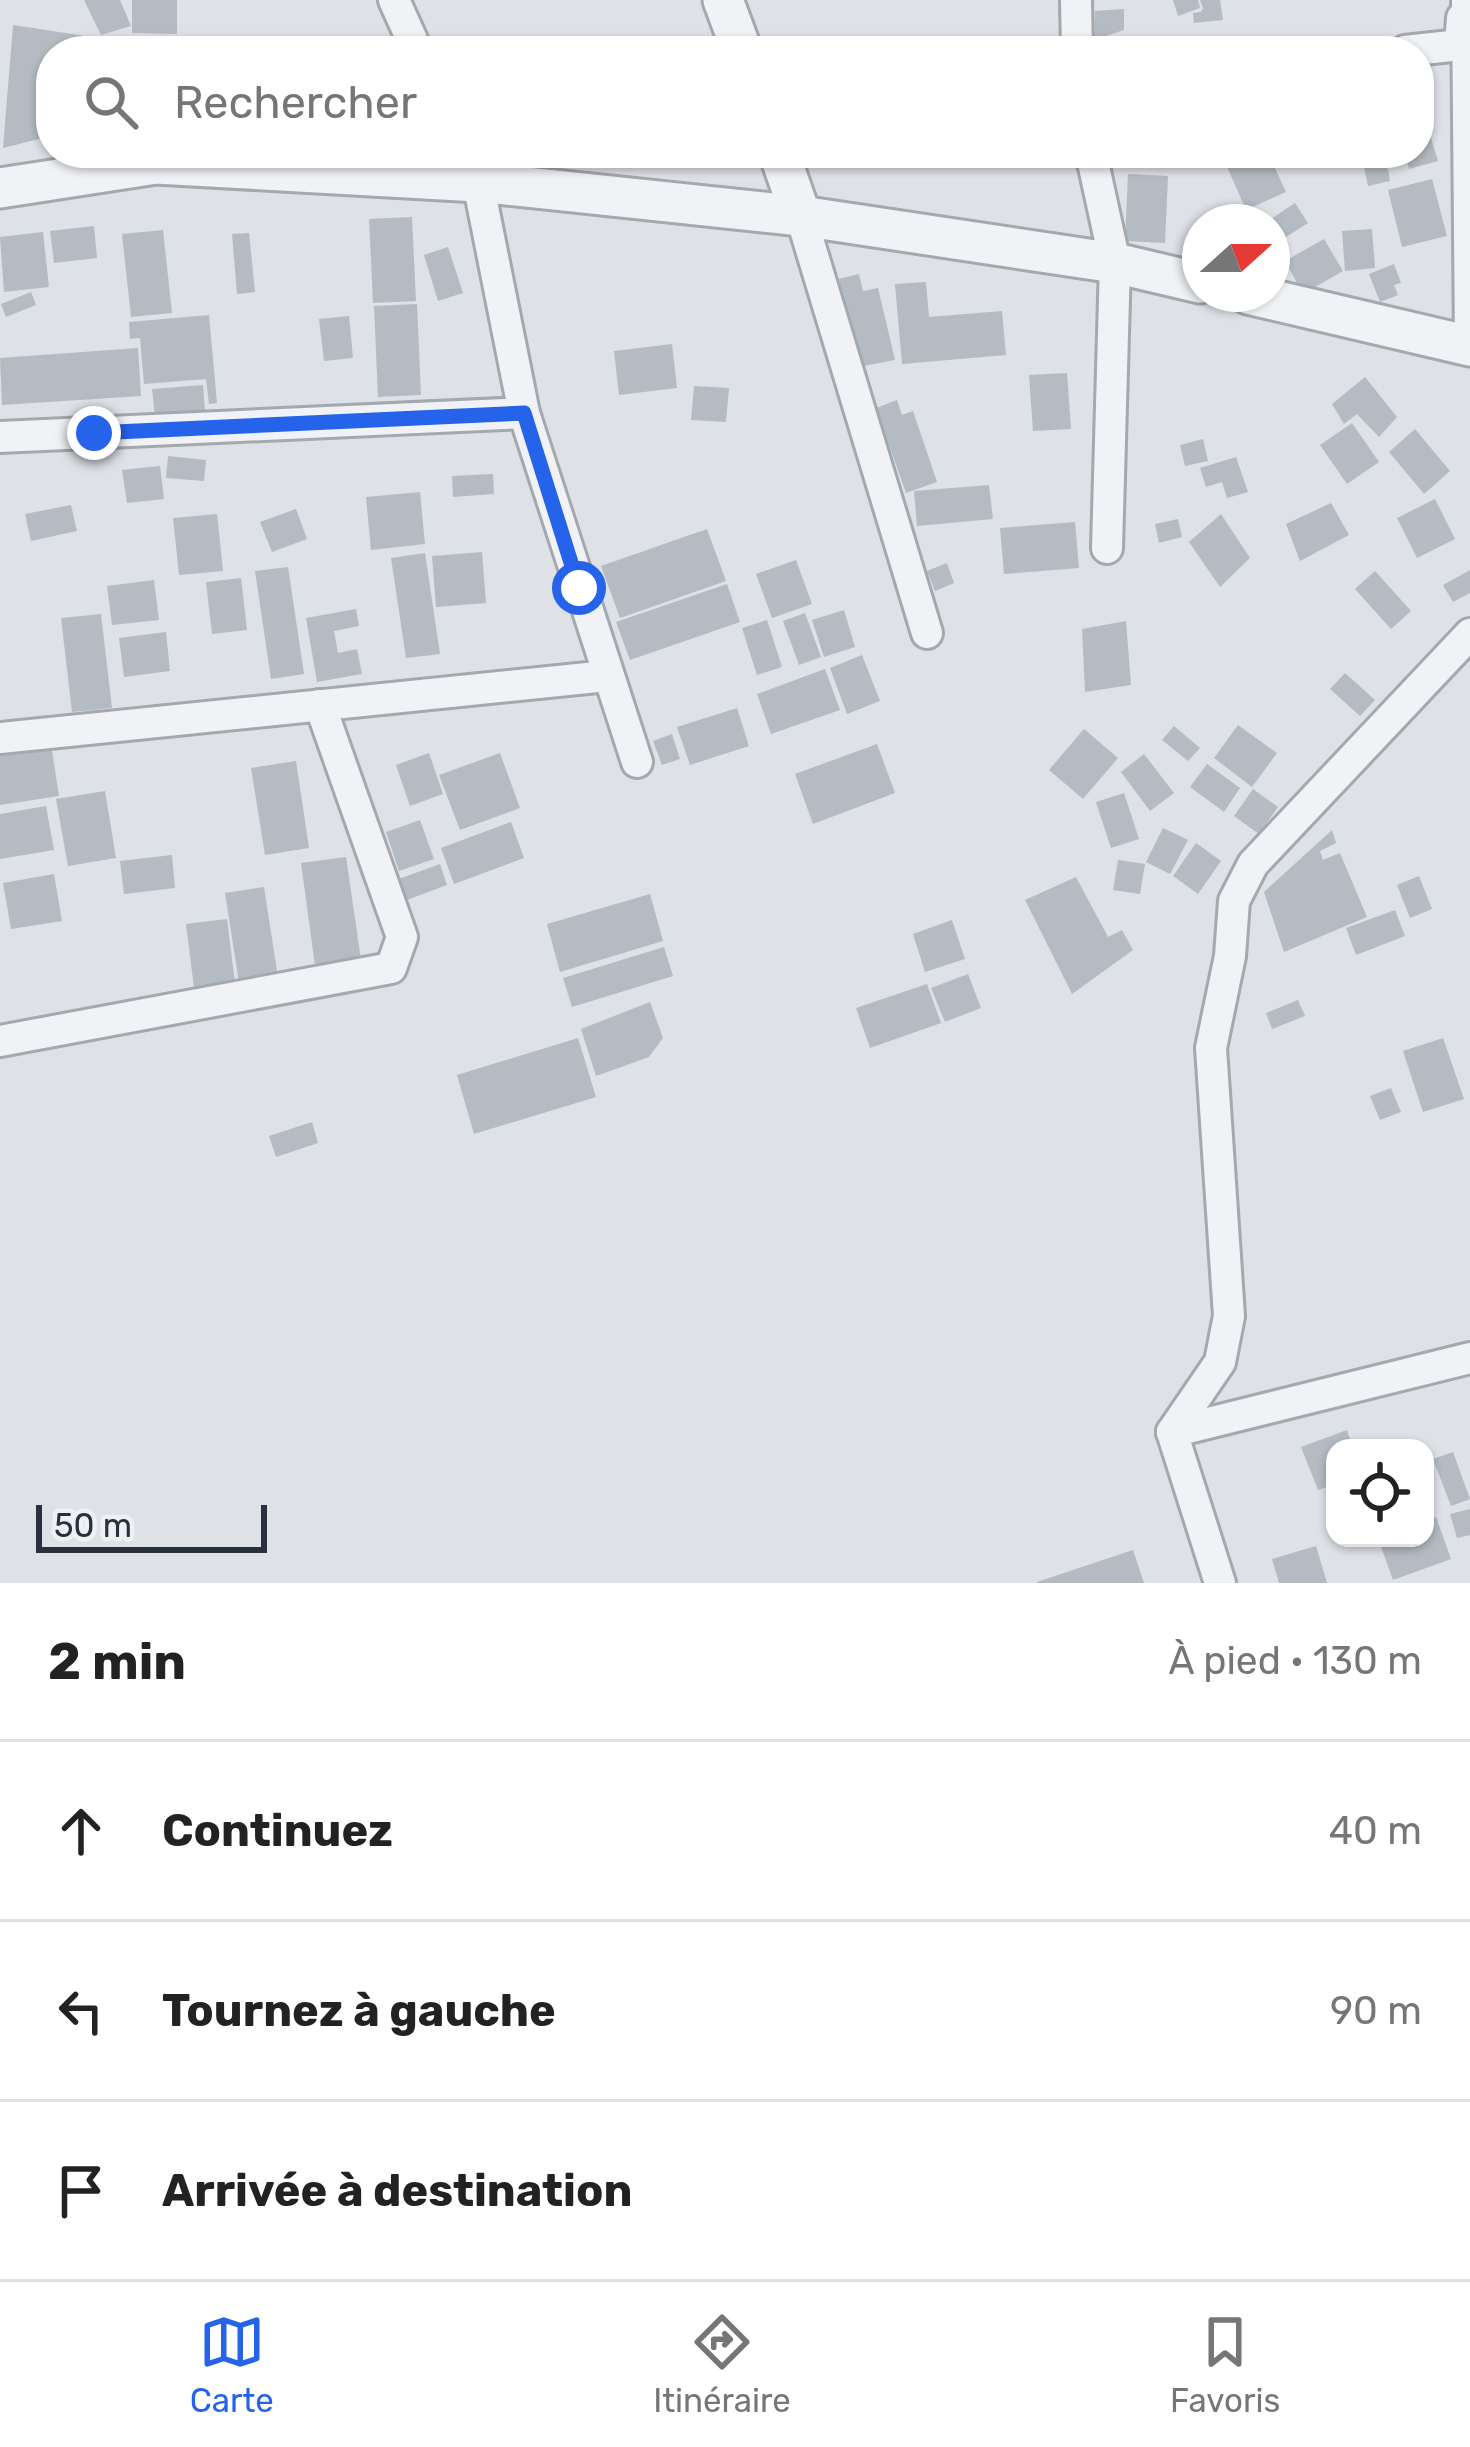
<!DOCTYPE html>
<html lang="fr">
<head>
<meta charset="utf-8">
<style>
	body { margin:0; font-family:Rubik,sans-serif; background:#f6f6f6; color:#222 }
	.controls { position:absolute; right:36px; bottom:36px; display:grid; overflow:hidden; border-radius:24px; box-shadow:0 3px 9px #0004 }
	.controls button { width:108px; height:108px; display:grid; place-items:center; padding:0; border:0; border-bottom:3px solid #e0e0e0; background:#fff; color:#222; font:60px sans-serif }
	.compass { position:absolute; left:1182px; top:204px; width:108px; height:108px; border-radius:50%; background:#fff; box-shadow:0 3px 9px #0004; rotate:69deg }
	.scale { position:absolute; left:36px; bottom:30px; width:231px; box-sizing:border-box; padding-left:12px; border:6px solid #28303b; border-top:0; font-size:33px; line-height:42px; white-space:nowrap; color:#28303b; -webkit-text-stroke:9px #edf0f4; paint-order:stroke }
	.stop { position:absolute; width:36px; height:36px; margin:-27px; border:9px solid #2563eb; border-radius:50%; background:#fff }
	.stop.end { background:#2563eb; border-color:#fff; box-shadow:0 3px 12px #0008 }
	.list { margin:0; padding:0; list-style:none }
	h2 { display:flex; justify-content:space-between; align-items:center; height:156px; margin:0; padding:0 48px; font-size:51px }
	h2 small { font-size:39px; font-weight:400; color:#767676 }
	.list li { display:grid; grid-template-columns:78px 1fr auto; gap:36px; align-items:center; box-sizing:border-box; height:180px; padding:0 48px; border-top:3px solid #e0e0e0 }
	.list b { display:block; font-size:45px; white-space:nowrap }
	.list em { font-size:39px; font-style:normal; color:#767676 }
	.icon { flex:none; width:66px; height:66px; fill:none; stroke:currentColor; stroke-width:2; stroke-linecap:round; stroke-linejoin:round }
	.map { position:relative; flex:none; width:1470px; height:1583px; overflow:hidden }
	.search { position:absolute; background:#fff; box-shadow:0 3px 9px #0004; left:36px; right:36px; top:36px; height:132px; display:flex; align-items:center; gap:30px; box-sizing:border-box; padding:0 42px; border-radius:48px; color:#767676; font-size:45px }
	.sheet { height:696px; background:#fff }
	nav { display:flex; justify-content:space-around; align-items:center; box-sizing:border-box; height:168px; border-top:3px solid #e0e0e0; background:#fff; font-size:33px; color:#767676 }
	nav a { display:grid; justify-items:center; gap:6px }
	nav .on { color:#2563eb }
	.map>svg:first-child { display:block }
	.building { fill:#b5bbc2 }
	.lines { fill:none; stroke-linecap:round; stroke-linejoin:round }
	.minor-casing { stroke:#a4a8af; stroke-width:36 }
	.tertiary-casing { stroke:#a4a8af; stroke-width:45 }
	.minor { stroke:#f0f2f5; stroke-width:30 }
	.tertiary { stroke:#f0f2f5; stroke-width:39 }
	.route { stroke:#2563eb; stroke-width:15 }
</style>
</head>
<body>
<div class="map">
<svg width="1470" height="1583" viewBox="0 0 1470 1583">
	<rect width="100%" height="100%" fill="#dee1e6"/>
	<!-- building -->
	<g class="building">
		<polygon points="84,0 120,0 131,26 101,35"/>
		<polygon points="132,0 177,0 177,34 132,33"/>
		<polygon points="1173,0 1198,0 1200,8 1178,16"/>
		<polygon points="1200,0 1220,0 1223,20 1194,23 1193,13 1201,12 1203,8"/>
		<polygon points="1124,9 1124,30 1094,40 1095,11"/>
		<polygon points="13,25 85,36 86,51 51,51 51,136 3,148"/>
		<polygon points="139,39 192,40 191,51 139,51"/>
		<polygon points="277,43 277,51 231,51 231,45"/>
		<polygon points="1424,83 1430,113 1419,116 1419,84"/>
		<polygon points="1429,131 1438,161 1409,169 1405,153 1419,153 1419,134"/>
		<polygon points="1221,153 1268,153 1286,192 1246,210"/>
		<polygon points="1361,153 1385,153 1390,181 1368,186"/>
		<polygon points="1128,174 1168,176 1165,243 1125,241"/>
		<polygon points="1432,179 1447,236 1402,247 1388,190"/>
		<polygon points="1295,203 1308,223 1272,246 1272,222 1266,222"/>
		<polygon points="412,217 416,301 373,303 369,219"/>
		<polygon points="94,226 97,258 54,263 50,231"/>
		<polygon points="1372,229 1375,268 1345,271 1342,231"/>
		<polygon points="163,230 172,313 131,317 122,234"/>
		<polygon points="43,232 49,287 4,292 0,237"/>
		<polygon points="249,233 255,292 237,294 232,234"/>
		<polygon points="1324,239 1343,271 1303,294 1285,261"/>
		<polygon points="448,247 463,293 438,301 424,255"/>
		<polygon points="1394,264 1401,283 1394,285 1398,295 1380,302 1369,274"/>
		<polygon points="859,274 863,291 878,288 895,360 858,367 839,279"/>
		<polygon points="926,282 929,317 1002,311 1006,355 902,364 895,284"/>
		<polygon points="31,292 36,305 6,317 1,304"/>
		<polygon points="417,304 421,395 378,397 374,306"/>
		<polygon points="209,315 217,403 209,404 206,379 144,384 140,338 130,339 129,322"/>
		<polygon points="349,316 353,358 324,361 319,319"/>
		<polygon points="672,344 677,388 619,395 614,351"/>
		<polygon points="138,348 141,396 2,405 0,358"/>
		<polygon points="1067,373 1071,429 1033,431 1029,375"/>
		<polygon points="1365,377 1397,417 1379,437 1357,414 1344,424 1332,404"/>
		<polygon points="203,385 205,412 155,416 152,389"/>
		<polygon points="694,386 729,388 726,422 691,420"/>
		<polygon points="897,400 902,415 913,411 937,482 906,493 876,408"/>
		<polygon points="1352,423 1379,462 1347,484 1320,445"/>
		<polygon points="1415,429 1450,471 1424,494 1389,452"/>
		<polygon points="1203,439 1208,461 1185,466 1180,445"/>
		<polygon points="168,456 206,460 204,481 166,478"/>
		<polygon points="1236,457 1248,492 1227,498 1222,482 1206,487 1200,468"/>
		<polygon points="160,466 164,499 127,503 122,470"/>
		<polygon points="493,474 494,494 453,497 452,476"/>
		<polygon points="989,485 993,519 917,526 914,491"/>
		<polygon points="420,492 425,544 371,550 366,497"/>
		<polygon points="1435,499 1455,539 1417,558 1397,518"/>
		<polygon points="1331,503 1349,535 1300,561 1286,524"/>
		<polygon points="71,505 77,531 31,541 25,514"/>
		<polygon points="296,509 307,539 272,552 260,522"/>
		<polygon points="217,514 223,571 179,575 173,518"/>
		<polygon points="1221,514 1250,558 1220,587 1189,542"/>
		<polygon points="1178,519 1182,537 1159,543 1155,524"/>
		<polygon points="1075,522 1079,568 1004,574 1000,528"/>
		<polygon points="707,529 726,581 620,618 601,566"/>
		<polygon points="482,552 486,603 436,607 432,556"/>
		<polygon points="425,553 440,654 406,658 391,558"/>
		<polygon points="796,560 812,604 772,618 756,574"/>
		<polygon points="947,563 954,583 935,591 927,571"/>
		<polygon points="288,567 304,674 271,679 255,571"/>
		<polygon points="1470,570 1470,593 1453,602 1443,585"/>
		<polygon points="1375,571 1411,611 1391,629 1355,589"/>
		<polygon points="241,578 247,630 212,634 206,582"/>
		<polygon points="154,580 159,620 112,625 107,586"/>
		<polygon points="727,584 740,622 630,660 616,622"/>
		<polygon points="356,609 359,626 334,631 338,653 357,649 362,674 317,682 306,618"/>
		<polygon points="844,610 855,647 824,657 812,620"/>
		<polygon points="805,613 821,657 799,665 783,621"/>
		<polygon points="101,614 112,708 72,712 61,618"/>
		<polygon points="767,620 782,667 757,675 742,628"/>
		<polygon points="1126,621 1131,685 1085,692 1082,629"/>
		<polygon points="166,632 170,671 124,677 119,638"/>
		<polygon points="862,655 880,701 847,714 830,668"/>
		<polygon points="825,669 840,710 771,734 757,694"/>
		<polygon points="1345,673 1375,700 1360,716 1330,689"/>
		<polygon points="737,708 749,746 690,765 677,727"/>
		<polygon points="1238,725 1277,753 1252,787 1214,758"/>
		<polygon points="1174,726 1200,748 1188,761 1162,740"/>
		<polygon points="1084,729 1118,758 1083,799 1049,770"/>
		<polygon points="672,734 680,759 662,765 653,741"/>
		<polygon points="51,744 59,796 0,805 0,752"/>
		<polygon points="877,744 895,793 813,824 795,774"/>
		<polygon points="429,753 443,794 410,806 396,765"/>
		<polygon points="500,753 520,808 460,830 439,775"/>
		<polygon points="1144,754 1174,793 1150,811 1121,772"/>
		<polygon points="296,761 309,848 265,855 251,768"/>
		<polygon points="1207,764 1240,788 1224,812 1190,787"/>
		<polygon points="1253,789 1278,807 1259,834 1234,816"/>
		<polygon points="105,791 116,858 68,866 56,799"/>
		<polygon points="1124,793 1139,839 1111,848 1096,802"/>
		<polygon points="46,806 54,850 0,859 0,814"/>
		<polygon points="420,820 434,859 399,871 386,832"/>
		<polygon points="511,822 524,858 454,884 441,848"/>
		<polygon points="1163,828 1188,840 1170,874 1146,862"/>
		<polygon points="1332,830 1336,843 1320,851 1323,860 1340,853 1367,917 1284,952 1264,892"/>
		<polygon points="1196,843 1221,861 1198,894 1173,876"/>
		<polygon points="172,855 175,888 124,894 120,861"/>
		<polygon points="346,857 362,967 316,973 301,863"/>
		<polygon points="1118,860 1145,864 1140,894 1113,890"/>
		<polygon points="440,864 447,885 404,901 396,880"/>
		<polygon points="54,874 62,921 11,929 3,883"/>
		<polygon points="1419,876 1432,909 1410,918 1397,885"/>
		<polygon points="1076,877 1108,937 1122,930 1133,950 1072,994 1025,900"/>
		<polygon points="264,887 279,984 240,989 225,893"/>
		<polygon points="650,894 663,941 560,972 547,924"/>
		<polygon points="1395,910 1405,936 1356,955 1346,928"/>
		<polygon points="227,919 236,991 195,996 186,924"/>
		<polygon points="952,920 965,959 925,972 913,934"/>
		<polygon points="664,947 673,976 572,1007 563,978"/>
		<polygon points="968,974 981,1008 945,1022 931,988"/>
		<polygon points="927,984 941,1023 870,1048 856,1008"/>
		<polygon points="1298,1000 1305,1016 1272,1029 1266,1013"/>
		<polygon points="650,1002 663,1038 649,1057 596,1076 581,1029"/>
		<polygon points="578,1038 596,1097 474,1134 457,1075"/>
		<polygon points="1443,1038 1464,1099 1423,1112 1403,1051"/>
		<polygon points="1391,1088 1401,1112 1380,1120 1370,1096"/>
		<polygon points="312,1122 318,1143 276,1157 269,1136"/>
		<polygon points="1347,1430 1353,1448 1335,1448 1335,1484 1318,1490 1301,1447"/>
		<polygon points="1453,1452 1470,1499 1451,1506 1433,1459"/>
		<polygon points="1470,1509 1470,1535 1457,1538 1450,1514"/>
		<polygon points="1436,1517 1451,1559 1393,1580 1378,1538 1425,1538 1425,1520"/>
		<polygon points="1316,1546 1327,1583 1279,1583 1272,1559"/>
		<polygon points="1133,1550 1144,1583 1037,1583 1037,1582"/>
	</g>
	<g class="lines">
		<defs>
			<g id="minor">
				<polyline points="394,0 417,51"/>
				<polyline points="1076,0 1077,51"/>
				<polyline points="1467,0 1470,346"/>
				<polyline points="1405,51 1460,45 1462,18"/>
				<polyline points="465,153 478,182 524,413 637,762"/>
				<polyline points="1091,153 1115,263 1107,548"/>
				<polyline points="801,216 927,633"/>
				<polyline points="0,437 524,413"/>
				<polyline points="0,738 607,676"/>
				<polyline points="0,1041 391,968 402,937 320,705"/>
				<polyline points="1172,1432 1220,1362 1229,1316 1211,1048 1230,956 1234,901 1253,864 1470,634"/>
				<polyline points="1172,1432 1470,1358"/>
				<polyline points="1172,1432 1220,1583"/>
			</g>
			<g id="tertiary">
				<polyline points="723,0 742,51"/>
				<polyline points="779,153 801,216"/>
				<polyline points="0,188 156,164 478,182 801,216 1115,263 1200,283"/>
				<polyline points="1248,294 1470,346"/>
			</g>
		</defs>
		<!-- minor casing -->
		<use href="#minor" class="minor-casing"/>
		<!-- tertiary casing -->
		<use href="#tertiary" class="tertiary-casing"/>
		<!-- minor -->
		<use href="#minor" class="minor"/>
		<!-- tertiary -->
		<use href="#tertiary" class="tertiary"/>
	</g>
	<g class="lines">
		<!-- route -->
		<polyline class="route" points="94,433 524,413 579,588"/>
	</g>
</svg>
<div class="controls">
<button><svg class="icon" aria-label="locate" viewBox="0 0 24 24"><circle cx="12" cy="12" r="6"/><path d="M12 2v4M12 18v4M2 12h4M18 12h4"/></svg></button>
</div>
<svg class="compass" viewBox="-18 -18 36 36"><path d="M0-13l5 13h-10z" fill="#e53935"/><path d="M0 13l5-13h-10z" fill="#767676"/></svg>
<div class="scale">50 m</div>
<div class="stop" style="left:579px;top:588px"></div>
<div class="stop end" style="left:94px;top:433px"></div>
<div class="search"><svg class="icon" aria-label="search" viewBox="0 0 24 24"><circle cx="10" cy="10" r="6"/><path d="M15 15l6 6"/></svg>Rechercher</div>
</div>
<section class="sheet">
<h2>2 min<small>À pied · 130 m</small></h2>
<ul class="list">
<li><svg class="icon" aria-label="ahead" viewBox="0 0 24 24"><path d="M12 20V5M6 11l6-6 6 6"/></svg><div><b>Continuez</b></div><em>40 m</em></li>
<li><svg class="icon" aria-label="left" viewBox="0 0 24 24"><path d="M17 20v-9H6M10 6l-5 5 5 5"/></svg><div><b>Tournez à gauche</b></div><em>90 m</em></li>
<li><svg class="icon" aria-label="arrive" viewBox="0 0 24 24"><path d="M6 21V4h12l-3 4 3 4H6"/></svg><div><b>Arrivée à destination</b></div></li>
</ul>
</section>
<nav>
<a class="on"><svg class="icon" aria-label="map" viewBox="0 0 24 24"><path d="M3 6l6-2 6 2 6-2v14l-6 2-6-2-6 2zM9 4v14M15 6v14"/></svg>Carte</a>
<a><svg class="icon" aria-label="directions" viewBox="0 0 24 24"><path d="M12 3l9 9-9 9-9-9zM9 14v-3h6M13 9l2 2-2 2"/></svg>Itinéraire</a>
<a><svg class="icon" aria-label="saved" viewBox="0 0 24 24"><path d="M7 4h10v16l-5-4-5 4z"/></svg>Favoris</a>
</nav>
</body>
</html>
